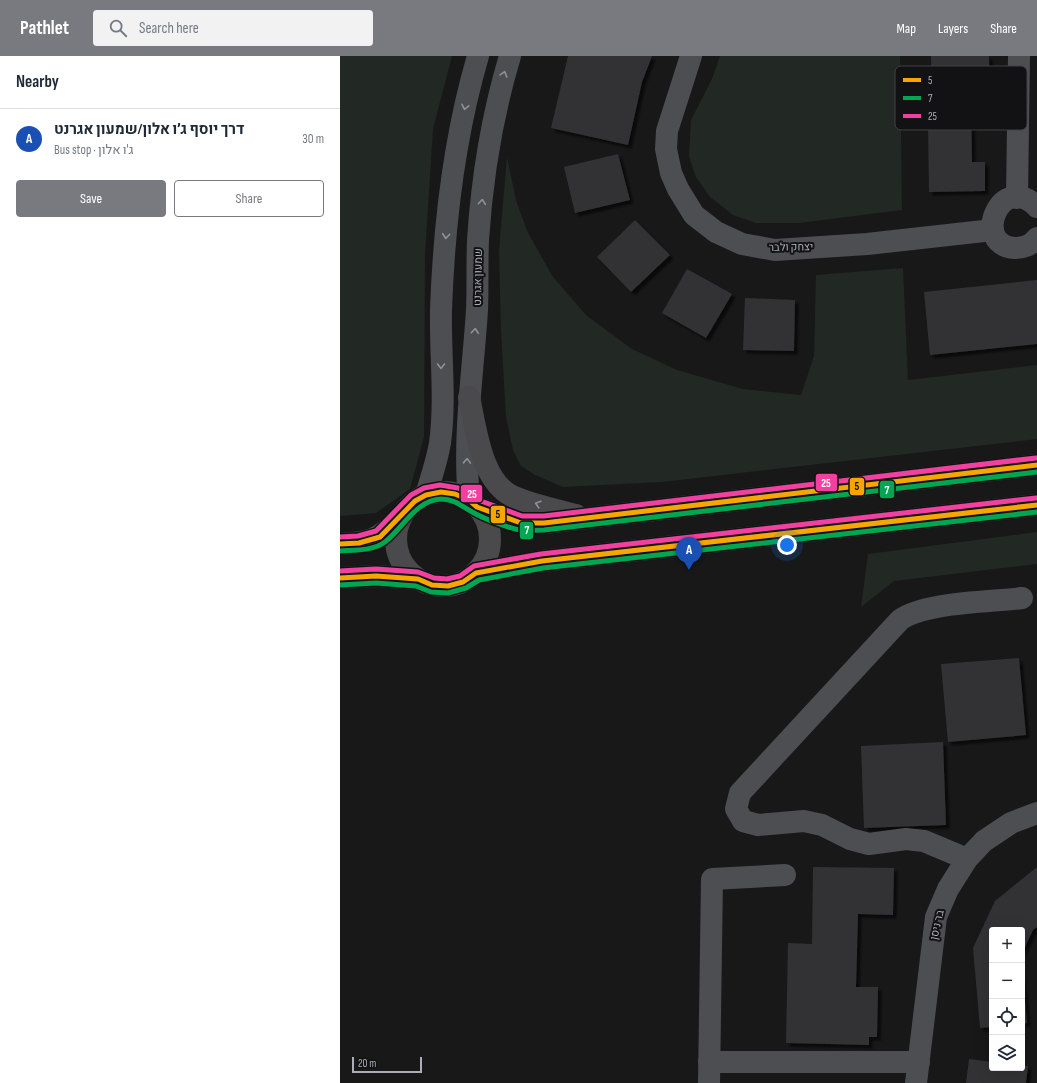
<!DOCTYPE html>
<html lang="en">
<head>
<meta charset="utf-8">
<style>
	body { margin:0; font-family:"Sofia Sans Condensed",Heebo,sans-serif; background:#f2f2f3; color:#1f2937 }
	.controls { position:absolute; right:12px; bottom:12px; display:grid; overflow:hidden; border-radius:4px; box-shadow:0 4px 16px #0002 }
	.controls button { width:36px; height:36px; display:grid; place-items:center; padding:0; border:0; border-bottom:1px solid #e0e1e3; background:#fff; color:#1f2937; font:20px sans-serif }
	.scale { position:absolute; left:12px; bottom:10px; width:70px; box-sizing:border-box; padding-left:4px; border:2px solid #abaeb8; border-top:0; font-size:11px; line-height:14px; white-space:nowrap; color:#abaeb8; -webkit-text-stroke:3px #121214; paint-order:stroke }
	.you { position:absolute; left:447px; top:489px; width:14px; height:14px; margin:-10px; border:3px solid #fff; border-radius:50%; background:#1a73e8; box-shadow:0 0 0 6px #1a73e833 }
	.badge { display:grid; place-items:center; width:26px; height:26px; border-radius:50%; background:#787a80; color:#fff; font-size:13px; font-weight:700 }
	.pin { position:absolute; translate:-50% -33px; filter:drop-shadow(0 1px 2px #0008) }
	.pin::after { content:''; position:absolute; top:21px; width:14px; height:12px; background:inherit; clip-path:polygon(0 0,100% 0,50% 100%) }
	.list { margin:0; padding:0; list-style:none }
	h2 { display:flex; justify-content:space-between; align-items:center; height:52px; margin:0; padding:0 16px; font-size:17px }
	h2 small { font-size:13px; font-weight:400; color:#747a83 }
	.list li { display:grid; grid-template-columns:26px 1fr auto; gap:12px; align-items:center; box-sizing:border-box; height:60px; padding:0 16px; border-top:1px solid #e0e1e3 }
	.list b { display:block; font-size:15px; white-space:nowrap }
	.list p { margin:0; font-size:13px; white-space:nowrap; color:#747a83 }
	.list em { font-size:13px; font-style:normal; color:#747a83 }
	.actions { display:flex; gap:8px; padding:12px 16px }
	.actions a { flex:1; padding:9px 0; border:1px solid #787a80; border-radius:4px; text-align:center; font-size:14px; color:#787a80 }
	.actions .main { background:#787a80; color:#fff }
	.icon { flex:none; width:22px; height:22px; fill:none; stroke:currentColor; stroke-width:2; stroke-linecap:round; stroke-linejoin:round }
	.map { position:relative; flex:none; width:697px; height:1027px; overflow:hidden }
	header { display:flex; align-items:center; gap:24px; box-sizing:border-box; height:56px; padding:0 20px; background:#787a80; color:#fff }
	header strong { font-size:19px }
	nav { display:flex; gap:22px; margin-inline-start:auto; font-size:14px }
	.search { width:280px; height:36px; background:#f2f2f3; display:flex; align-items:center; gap:10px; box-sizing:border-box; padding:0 14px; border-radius:4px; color:#747a83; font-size:15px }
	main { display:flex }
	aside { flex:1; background:#fff }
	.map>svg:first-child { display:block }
	.green { fill:#222823 }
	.building { fill:#323234; filter:url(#shadow) }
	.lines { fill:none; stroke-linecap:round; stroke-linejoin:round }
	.minor { stroke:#4d4e51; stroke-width:22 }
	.major { stroke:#4a4a4d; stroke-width:22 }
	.bus-1-casing { stroke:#121214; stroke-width:8 }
	.bus-2-casing { stroke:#121214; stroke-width:8 }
	.bus-3-casing { stroke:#121214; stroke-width:8 }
	.bus-1 { stroke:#f7a600; stroke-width:5 }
	.bus-2 { stroke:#00a651; stroke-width:5 }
	.bus-3 { stroke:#f240a1; stroke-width:5 }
	.oneway { stroke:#8f9199 }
	.oneway2 { stroke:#8e9098 }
	.labels { text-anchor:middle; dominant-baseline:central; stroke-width:4; stroke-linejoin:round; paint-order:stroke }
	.street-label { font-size:11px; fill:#abaeb8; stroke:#121214 }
	.key { fill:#121214; stroke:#404145; stroke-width:1 }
	.key-label { font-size:11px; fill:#abaeb8 }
	.line-badge { stroke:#121214; stroke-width:1.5 }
	.badge-label { font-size:11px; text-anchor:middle; font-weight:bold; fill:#fff }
	.pale-badge-label { font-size:11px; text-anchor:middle; font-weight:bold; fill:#111 }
</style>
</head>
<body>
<header>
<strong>Pathlet</strong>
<div class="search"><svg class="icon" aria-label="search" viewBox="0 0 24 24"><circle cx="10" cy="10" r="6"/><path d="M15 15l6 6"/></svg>Search here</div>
<nav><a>Map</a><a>Layers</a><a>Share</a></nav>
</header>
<main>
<aside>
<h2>Nearby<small></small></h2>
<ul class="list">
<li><span class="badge" style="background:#1a4fb4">A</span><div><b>דרך יוסף ג׳ו אלון/שמעון אגרנט</b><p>Bus stop · ג'ו אלון</p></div><em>30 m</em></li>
</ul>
<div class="actions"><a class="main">Save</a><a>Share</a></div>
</aside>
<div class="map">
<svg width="697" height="1027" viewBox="0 0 697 1027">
	<defs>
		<filter id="shadow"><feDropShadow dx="3.5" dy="3.5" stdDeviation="1" flood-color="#0009"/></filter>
	</defs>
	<rect width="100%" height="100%" fill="#181818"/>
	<!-- green -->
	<g class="green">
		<polygon points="0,0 112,0 93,73 85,199 84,381 70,433 36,457 0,460"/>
		<polygon points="380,0 560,0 562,154 459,167 416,167 393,159 370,141 356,121 349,100 351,64 372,23"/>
		<polygon points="167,101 176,144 188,177 213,221 246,259 292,293 337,314 403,333 461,339 474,300 476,219 563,212 568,324 697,309 697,383 322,426 223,431 195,419 181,410 173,394 166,361 161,275 159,195"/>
		<polygon points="697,476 697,508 554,525 521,551 528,498"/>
	</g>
	<!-- building -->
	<g class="building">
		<polygon points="228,0 312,0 302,26 288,89 211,72"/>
		<polygon points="591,0 649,0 650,39 631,40 632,106 645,106 645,135 589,136 588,67 592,67"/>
		<polygon points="278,98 290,144 235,157 224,111"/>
		<polygon points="295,164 330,199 291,236 257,201"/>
		<polygon points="347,213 392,238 366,282 322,257"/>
		<polygon points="697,224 697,288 590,299 584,236"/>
		<polygon points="405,242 455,244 454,295 403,294"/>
		<polygon points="679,602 686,679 608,686 601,608"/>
		<polygon points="603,686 606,769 524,772 521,690"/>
		<polygon points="473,811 554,812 553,859 518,858 516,931 538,931 537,981 529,981 529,989 446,987 448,887 472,888"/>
		<polygon points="697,811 697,871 693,874 682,897 682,874 652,874 652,971 640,972 633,892 655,845"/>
		<polygon points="682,914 687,967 682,968"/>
		<polygon points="629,1003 652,1006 652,1012 682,1012 682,1010 688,1010 686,1027 626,1027"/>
	</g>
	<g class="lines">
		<!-- minor -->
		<g class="minor">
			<polyline points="351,0 327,75 326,93 331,117 338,133 354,159 376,176 402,188 435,194 527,188 653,174"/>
			<polyline points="677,142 679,0"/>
			<path d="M 697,151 C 661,114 630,189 675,192 C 683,192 692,189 697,182"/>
			<path d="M 86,439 C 91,422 97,405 100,387 C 106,343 100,298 101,254 C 104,168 114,82 138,0"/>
			<path d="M 129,444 C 123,380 133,317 137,254 C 138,231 137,207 138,184 C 142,122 152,60 170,0"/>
			<path d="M 627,803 L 584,785 L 566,783 L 529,788 L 510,783 L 482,769 L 464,765 L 418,769 L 403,765 L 396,753 L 400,737 L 560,564 C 584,546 651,546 682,542"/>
			<polyline points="369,1006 579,1006"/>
			<polyline points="369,1027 372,823 445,819"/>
			<polyline points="576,1027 596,861 608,833 627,803 644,785 671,767 697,757"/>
		</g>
		<!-- major -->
		<g class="major">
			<path d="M 129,341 C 136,372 141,427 174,441 C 193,449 215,454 236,459"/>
			<circle cx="103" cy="483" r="47"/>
			<polyline points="137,451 181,467 204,467 697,409"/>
			<path d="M 0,488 C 32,486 37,484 60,462"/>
			<polyline points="136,517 202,505 697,449"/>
			<polyline points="0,522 36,520 78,523"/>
		</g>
		<defs>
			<g id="bus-1">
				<polyline points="0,488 19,487 40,481 75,445 86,439 101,436 115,438 129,444 137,451 181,467 204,467 697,409"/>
				<polyline points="0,522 36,520 78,523 92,529 108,530 123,526 136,517 202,505 697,449"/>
			</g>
			<g id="bus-2">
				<path d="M 0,495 C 14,494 33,495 45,486 C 63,472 76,444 101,443 C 115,443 123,451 134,457 C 145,463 168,472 180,474 C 187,475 196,474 204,474 L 697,416"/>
				<polyline points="0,529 36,527 76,530 91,536 108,537 126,532 139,524 203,512 697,456"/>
			</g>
			<g id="bus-3">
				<polyline points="0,481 18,480 36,475 71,439 84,432 100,429 118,432 132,438 141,445 182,460 204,460 696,402"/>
				<polyline points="0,515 36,513 78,516 94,522 107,523 120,520 134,510 201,498 696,442"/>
			</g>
		</defs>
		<!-- bus-1 casing -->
		<use href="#bus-1" class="bus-1-casing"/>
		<!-- bus-2 casing -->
		<use href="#bus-2" class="bus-2-casing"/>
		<!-- bus-3 casing -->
		<use href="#bus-3" class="bus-3-casing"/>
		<!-- bus-1 -->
		<use href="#bus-1" class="bus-1"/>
		<!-- bus-2 -->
		<use href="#bus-2" class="bus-2"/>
		<!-- bus-3 -->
		<use href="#bus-3" class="bus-3"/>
	</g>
	<!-- one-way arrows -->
	<defs><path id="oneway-chevron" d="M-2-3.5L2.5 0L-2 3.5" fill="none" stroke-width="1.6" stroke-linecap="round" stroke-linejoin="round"/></defs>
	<g class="oneway">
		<use href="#oneway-chevron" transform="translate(164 18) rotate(-73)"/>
		<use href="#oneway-chevron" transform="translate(125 51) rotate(102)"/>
		<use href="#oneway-chevron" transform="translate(142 146) rotate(-85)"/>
		<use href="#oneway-chevron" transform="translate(106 180) rotate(95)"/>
		<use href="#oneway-chevron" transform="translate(135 275) rotate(-85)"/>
		<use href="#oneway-chevron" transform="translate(101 310) rotate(90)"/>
		<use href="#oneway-chevron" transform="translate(127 405) rotate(-88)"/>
	</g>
	<use class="oneway2" href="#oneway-chevron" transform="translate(198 448) rotate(-163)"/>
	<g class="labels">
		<!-- street labels -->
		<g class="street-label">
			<text transform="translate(451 191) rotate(-1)">יצחק ולבר</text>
			<text transform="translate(138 221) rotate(-89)">שמעון אגרנט</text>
			<text transform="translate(597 869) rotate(-77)">בר ניסן</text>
		</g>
	</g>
	<!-- legend -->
	<rect x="555" y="10" width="132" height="64" rx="6" class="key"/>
	<rect x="563" y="22" width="18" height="4" fill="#f7a600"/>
	<rect x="563" y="40" width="18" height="4" fill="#00a651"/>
	<rect x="563" y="58" width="18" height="4" fill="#f240a1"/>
	<g class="key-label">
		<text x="588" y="28">5</text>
		<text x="588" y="46">7</text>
		<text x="588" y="64">25</text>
	</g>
	<g class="line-badge">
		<rect x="475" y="417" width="23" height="19" rx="4" fill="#f240a1"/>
		<rect x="509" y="421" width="16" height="19" rx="4" fill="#f7a600"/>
		<rect x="539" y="424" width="16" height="19" rx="4" fill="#00a651"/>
		<rect x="120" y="428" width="23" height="19" rx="4" fill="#f240a1"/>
		<rect x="150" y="449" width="16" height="19" rx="4" fill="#f7a600"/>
		<rect x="179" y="465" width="15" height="19" rx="4" fill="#00a651"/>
	</g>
	<g class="badge-label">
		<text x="486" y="431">25</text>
		<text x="547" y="438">7</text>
		<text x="132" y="442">25</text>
		<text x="187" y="478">7</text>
	</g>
	<g class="pale-badge-label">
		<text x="517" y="434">5</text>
		<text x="158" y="462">5</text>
	</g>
</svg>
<div class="controls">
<button>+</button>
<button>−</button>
<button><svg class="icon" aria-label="locate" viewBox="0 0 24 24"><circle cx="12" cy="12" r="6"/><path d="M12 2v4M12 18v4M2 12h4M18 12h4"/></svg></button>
<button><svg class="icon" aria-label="layers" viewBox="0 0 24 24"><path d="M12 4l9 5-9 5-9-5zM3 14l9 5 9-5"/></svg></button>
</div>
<div class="scale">20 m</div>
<div class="you"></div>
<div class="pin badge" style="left:349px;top:514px;background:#1a4fb4">A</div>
</div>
</main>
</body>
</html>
